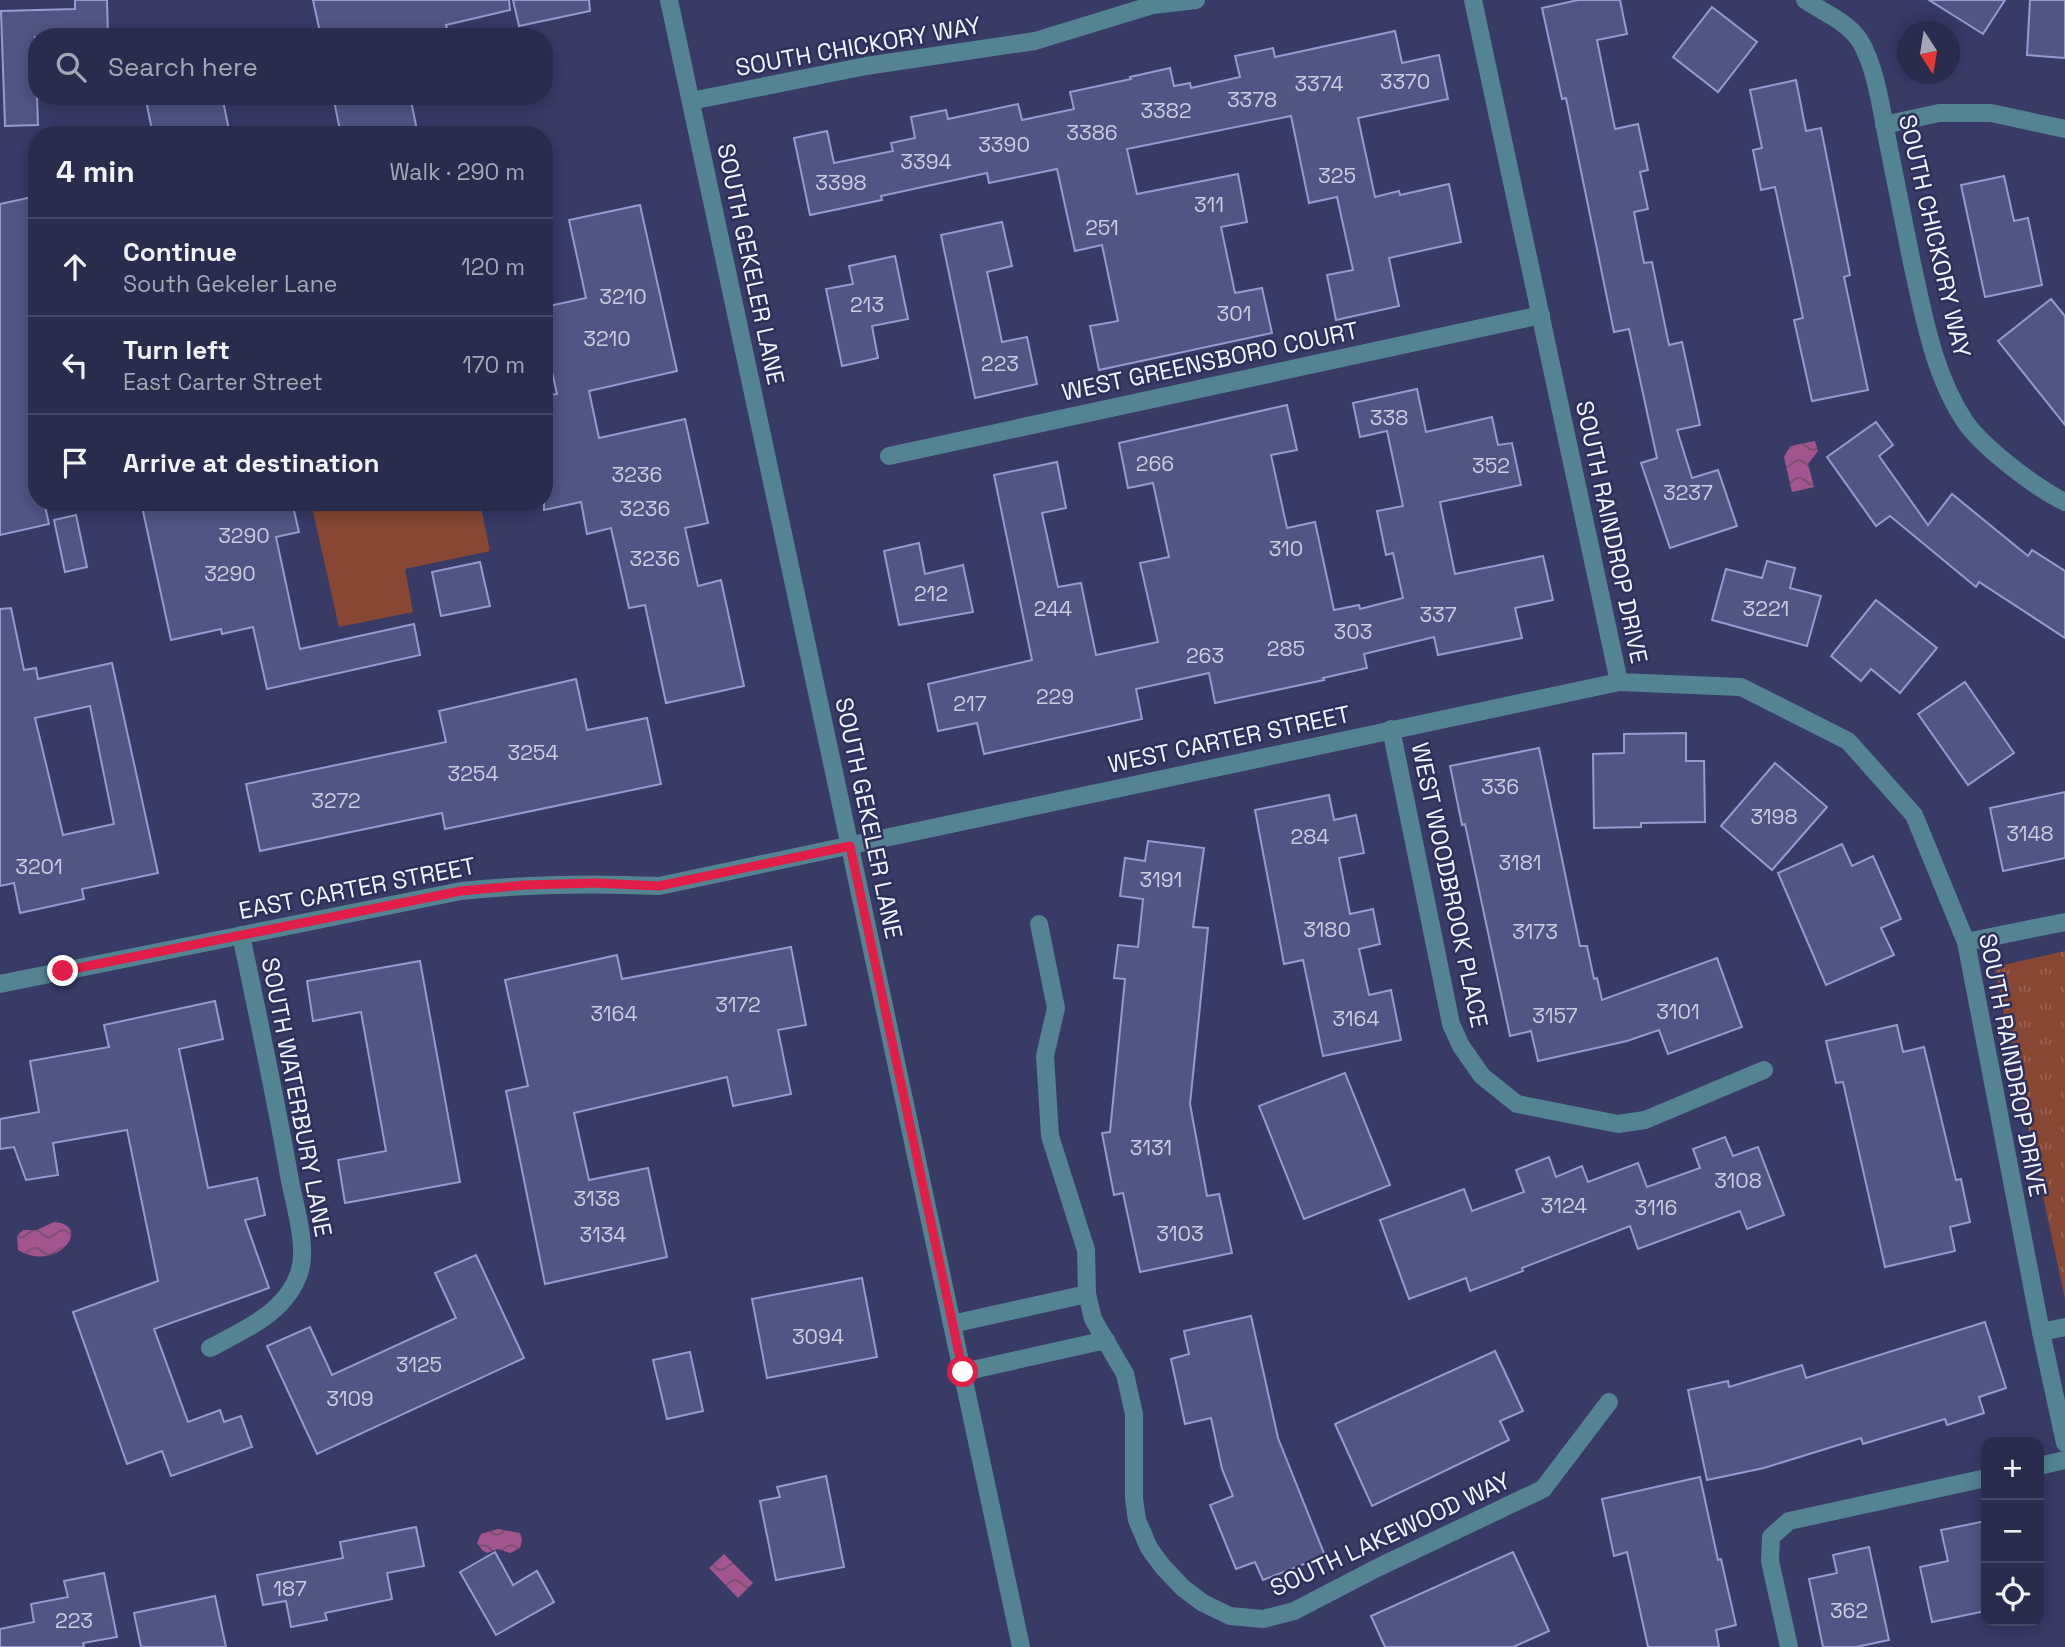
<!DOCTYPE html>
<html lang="en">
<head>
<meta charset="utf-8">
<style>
	body { margin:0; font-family:"Space Grotesk",sans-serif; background:#313453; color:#f1f3f6 }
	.controls { position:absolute; right:21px; bottom:21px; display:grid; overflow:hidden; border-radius:14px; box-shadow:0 4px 18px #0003 }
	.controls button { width:63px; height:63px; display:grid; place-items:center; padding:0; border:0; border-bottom:2px solid #454864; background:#292c4c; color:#f1f3f6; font:35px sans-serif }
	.compass { position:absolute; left:1897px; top:21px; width:63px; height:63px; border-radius:50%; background:#292c4c; box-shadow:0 4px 18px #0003; rotate:168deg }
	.stop { position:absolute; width:21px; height:21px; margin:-16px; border:5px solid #e11d48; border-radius:50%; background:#fff }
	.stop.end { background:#e11d48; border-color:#fff; box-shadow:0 2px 7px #0008 }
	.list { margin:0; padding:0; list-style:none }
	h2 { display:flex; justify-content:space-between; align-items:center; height:91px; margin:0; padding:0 28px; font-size:30px }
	h2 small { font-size:23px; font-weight:400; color:#a5a7b5 }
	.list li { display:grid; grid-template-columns:46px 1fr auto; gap:21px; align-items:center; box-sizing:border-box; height:98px; padding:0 28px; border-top:2px solid #454864 }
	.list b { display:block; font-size:26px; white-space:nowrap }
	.list p { margin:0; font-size:23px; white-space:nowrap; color:#a5a7b5 }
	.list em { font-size:23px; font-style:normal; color:#a5a7b5 }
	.icon { flex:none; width:38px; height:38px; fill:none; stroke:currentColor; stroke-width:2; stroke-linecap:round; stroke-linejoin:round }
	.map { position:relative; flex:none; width:2065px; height:1647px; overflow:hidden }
	.search { position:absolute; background:#292c4c; box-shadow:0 4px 18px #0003; left:28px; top:28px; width:525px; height:77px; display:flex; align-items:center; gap:18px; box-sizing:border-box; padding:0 24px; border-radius:28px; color:#a5a7b5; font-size:26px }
	.panel { position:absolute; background:#292c4c; box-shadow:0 4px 18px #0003; left:28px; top:126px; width:525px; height:385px; border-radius:28px }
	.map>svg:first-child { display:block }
	.green { fill:#874733 }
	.park { fill:url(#park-tufts) }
	.water { fill:url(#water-waves) }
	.building { fill:#505583; stroke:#949bce; stroke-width:2; fill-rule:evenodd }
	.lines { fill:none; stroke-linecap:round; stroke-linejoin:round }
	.minor { stroke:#548491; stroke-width:18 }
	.route { stroke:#e11d48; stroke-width:9 }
	.labels { text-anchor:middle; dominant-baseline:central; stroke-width:5; stroke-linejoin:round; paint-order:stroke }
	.number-label { font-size:21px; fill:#cacce0 }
	.street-label { font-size:24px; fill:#f2f4ff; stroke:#2d305b }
</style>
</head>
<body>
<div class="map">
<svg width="2065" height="1647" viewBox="0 0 2065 1647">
	<defs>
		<pattern id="park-tufts" width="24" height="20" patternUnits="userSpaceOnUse" patternTransform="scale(1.75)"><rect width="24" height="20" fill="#874733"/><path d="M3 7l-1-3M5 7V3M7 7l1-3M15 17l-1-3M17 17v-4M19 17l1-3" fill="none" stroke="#986252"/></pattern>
		<pattern id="water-waves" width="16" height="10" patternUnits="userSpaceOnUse" patternTransform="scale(1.75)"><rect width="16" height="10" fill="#a3568e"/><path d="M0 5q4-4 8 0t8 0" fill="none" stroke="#76506d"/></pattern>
	</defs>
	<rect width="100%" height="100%" fill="#373b66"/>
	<!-- green -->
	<polygon class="green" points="480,502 490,551 405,569 413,612 339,627 311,503"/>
	<!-- park -->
	<polygon class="park" points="2065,951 2065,1299 1994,967"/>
	<!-- water -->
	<g class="water">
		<polygon points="1815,441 1818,451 1808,464 1814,487 1792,492 1784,457 1790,446"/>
		<path d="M 54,1222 C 93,1224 59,1274 18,1250 L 17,1236 L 23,1230 L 37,1230 Z"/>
		<polygon points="498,1529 520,1533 522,1540 520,1548 510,1553 498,1549 487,1553 482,1550 477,1543 481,1534"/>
		<polygon points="724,1554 753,1583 738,1598 709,1568"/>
	</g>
	<!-- building -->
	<g class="building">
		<polygon points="75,0 107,0 108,37 35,37 38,125 5,126 1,11 75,9"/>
		<polygon points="313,0 509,0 510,10 446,25 449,37 321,37"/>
		<polygon points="513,0 589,0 590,11 519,26"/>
		<polygon points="1578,0 1620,0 1627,34 1597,40 1615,129 1638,124 1648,170 1640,172 1648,209 1634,212 1644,263 1652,262 1669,345 1682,342 1700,425 1677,430 1692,478 1718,470 1737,526 1670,548 1641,463 1657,458 1629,329 1614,332 1566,98 1562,99 1542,8"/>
		<polygon points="1929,0 2005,0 1983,34"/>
		<polygon points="2030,0 2065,0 2065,58 2027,55"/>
		<polygon points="1712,7 1757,42 1718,92 1673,57"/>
		<polygon points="1395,31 1402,63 1439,55 1448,99 1358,118 1375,197 1399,191 1400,195 1449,184 1461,242 1389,258 1399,306 1336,320 1327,275 1353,270 1337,197 1309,203 1291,116 1127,149 1137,194 1238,174 1247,222 1221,227 1235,293 1262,288 1272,333 1099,370 1090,326 1118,321 1102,245 1075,251 1057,169 989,183 987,173 881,196 882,200 810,215 794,138 827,131 834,163 893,151 891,143 915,138 911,117 946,110 948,119 1018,104 1022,120 1074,109 1070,92 1131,79 1130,77 1170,68 1174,86 1190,83 1191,88 1240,77 1235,56 1273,48 1275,57"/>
		<polygon points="1796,80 1806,131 1821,128 1850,275 1844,277 1868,390 1812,401 1794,320 1803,318 1775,187 1761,190 1753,150 1762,148 1750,90"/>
		<polygon points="145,96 222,96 230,135 153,135"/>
		<polygon points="333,96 410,96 418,135 341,135"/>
		<polygon points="2004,176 2014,221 2028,218 2042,285 1985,297 1961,185"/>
		<polygon points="37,196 37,502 44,502 49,524 0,535 0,204"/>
		<polygon points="640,205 677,371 589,391 599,438 685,419 708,523 685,528 698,586 721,580 744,686 666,703 645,605 629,608 611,528 587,534 581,502 544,510 544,396 557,394 544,336 544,307 586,298 569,220"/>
		<polygon points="1002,222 1012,266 987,272 1002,342 1027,337 1037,384 975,398 941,235"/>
		<polygon points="895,256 908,319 872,326 878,358 842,366 826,289 853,284 849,266"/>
		<polygon points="2051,299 2065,316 2065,425 1998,341"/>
		<polygon points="1417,389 1426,432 1492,417 1498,445 1512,443 1521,485 1440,502 1455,574 1543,556 1553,600 1515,608 1522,638 1438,655 1434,637 1364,654 1367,668 1323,678 1324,680 1215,703 1209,673 1136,689 1142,719 984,754 977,723 938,731 928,684 1032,660 994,475 1057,462 1066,508 1042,513 1058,587 1081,583 1096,655 1158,642 1140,563 1169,557 1153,483 1128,488 1119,443 1287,405 1297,450 1271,455 1287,528 1315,522 1334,610 1359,605 1360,609 1403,598 1393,553 1386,555 1377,511 1403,506 1387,431 1360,437 1353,403"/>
		<polygon points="1876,422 1893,445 1879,456 1928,525 1952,494 2028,556 2032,550 2065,571 2065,638 1979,582 1976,587 1890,516 1876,526 1827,457"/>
		<polygon points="141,502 292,502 299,532 276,537 300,649 414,624 420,655 267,689 253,627 222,634 221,629 171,640"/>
		<polygon points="76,515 87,567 65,572 54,520"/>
		<polygon points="919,543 925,574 963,565 973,612 899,625 884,551"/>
		<polygon points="1767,561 1795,568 1790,588 1821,596 1807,646 1712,620 1726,569 1762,578"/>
		<polygon points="480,562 490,606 441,616 432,572"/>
		<polygon points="1876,600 1937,648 1900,693 1871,669 1861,681 1831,656"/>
		<path d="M 11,608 L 24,670 L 36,668 L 38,679 L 112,663 L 158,873 L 82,889 L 84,899 L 20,913 L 14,883 L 0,886 L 0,609 ZM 90,706 L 114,824 L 63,835 L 35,718 Z"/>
		<polygon points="576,679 587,730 647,718 661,784 445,829 442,813 260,851 246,784 446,742 439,711"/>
		<polygon points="1965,682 2014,753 1968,785 1918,714"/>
		<polygon points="1686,733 1686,761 1704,761 1705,822 1641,823 1641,827 1594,828 1593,754 1624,753 1624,734"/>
		<polygon points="1539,748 1580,946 1587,946 1594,979 1597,978 1602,1000 1717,958 1742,1027 1668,1054 1659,1030 1627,1041 1538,1061 1531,1031 1510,1036 1465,824 1462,825 1450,766"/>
		<polygon points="1775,763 1827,807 1772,870 1721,826"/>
		<polygon points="2065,792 2065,858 2003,871 1990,808"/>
		<polygon points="1329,795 1334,820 1356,815 1364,853 1339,858 1350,914 1373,909 1380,944 1359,949 1369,995 1391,990 1401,1040 1323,1056 1303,960 1284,964 1255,810"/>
		<polygon points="1148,841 1204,848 1193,927 1208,928 1190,1104 1207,1196 1219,1194 1232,1253 1140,1272 1123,1193 1114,1195 1102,1133 1110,1132 1125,979 1114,978 1118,945 1138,947 1143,899 1120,896 1125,858 1145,861"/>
		<polygon points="1842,844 1852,866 1873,856 1901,919 1881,928 1894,955 1826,985 1778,873"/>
		<polygon points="791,947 806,1025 778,1030 791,1094 733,1106 727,1077 574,1113 589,1180 648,1168 667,1257 545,1284 506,1091 528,1086 505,980 617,955 622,979"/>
		<polygon points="420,961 460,1182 345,1203 338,1160 386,1151 361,1012 313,1021 307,981"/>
		<polygon points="215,1001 223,1039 179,1049 208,1188 257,1178 265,1215 245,1220 269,1288 154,1329 188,1422 220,1410 224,1422 241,1416 252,1447 171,1476 162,1451 127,1464 73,1312 158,1281 127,1130 53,1143 58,1175 26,1180 14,1147 0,1149 0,1119 39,1112 30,1061 109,1047 104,1025"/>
		<polygon points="1897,1025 1903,1052 1924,1047 1956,1180 1961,1179 1970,1222 1950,1227 1955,1251 1885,1267 1843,1082 1836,1083 1826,1041"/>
		<polygon points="1345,1073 1390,1185 1304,1219 1259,1106"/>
		<polygon points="1725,1137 1733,1156 1758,1147 1784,1215 1747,1229 1740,1211 1638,1249 1630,1226 1522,1268 1523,1271 1470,1291 1466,1278 1409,1299 1380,1220 1464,1189 1472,1211 1524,1192 1516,1170 1549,1157 1556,1177 1582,1166 1588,1182 1638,1163 1647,1187 1700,1168 1693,1149"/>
		<polygon points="476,1255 524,1358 317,1454 267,1346 310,1327 332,1375 456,1318 435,1273"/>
		<polygon points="862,1278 877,1357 767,1378 752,1299"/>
		<polygon points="1251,1316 1278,1438 1325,1556 1263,1580 1255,1562 1236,1569 1210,1505 1233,1496 1222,1469 1211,1418 1185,1424 1171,1359 1189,1354 1184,1331"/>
		<polygon points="1985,1322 2006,1388 1979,1397 1984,1413 1947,1425 1945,1419 1863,1444 1861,1438 1764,1468 1707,1480 1688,1390 1728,1381 1729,1387 1802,1365 1806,1378"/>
		<polygon points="1495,1351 1523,1411 1500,1421 1509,1440 1372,1506 1335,1424"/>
		<polygon points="690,1352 703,1411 667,1419 653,1360"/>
		<polygon points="826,1476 844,1567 776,1580 760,1501 780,1497 777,1487"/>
		<polygon points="1700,1477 1718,1560 1721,1559 1736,1625 1716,1630 1719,1647 1648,1647 1627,1552 1614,1556 1602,1499"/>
		<polygon points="1986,1521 1986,1611 1932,1622 1920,1567 1948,1561 1941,1530"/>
		<polygon points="416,1527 424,1566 387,1573 392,1599 325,1613 327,1620 291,1627 286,1601 263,1605 257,1575 343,1558 340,1542"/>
		<polygon points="1869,1547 1889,1640 1856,1647 1823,1647 1809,1579 1837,1573 1833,1555"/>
		<polygon points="495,1552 513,1585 537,1571 554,1602 496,1635 460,1572"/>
		<polygon points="1513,1552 1549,1631 1513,1647 1385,1647 1371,1616"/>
		<polygon points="104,1573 117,1637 83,1643 84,1647 0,1647 0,1629 34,1622 31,1604 68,1597 64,1581"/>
		<polygon points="215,1596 226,1647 141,1647 134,1613"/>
	</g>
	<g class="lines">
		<!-- minor -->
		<g class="minor">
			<polyline points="669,0 1021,1647"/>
			<polyline points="1473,0 1619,682 1741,687 1848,741 1914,815 1966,942 2041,1332 2065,1443"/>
			<path d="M 1805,0 C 1823,12 1848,22 1860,41 C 1876,67 1882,113 1888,143 C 1896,183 1904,223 1912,263 C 1924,317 1934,376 1966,423 C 1984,448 2037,489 2065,502"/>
			<polyline points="691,101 866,66 1035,41 1153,5 1196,0"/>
			<polyline points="1884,125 1939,113 1991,113 2065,129"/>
			<polyline points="889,456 1541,315"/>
			<polyline points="1391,729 1451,1024 1461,1046 1482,1076 1517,1104 1618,1124 1645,1120 1764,1070"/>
			<polyline points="1039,924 1056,1008 1045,1056 1050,1136 1086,1250 1087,1294 1093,1319 1125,1374 1134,1414 1134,1499 1137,1520 1149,1548 1163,1567 1183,1588 1203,1603 1230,1616 1263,1619 1294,1611 1379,1567 1543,1489 1609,1402"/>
			<polyline points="1966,942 2065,922"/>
			<path d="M 0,984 L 461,891 C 527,884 592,883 659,886 L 1619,682"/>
			<polyline points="952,1324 1087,1294"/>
			<polyline points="2041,1332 2065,1327"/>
			<path d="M 210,1348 C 244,1330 288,1312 300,1270 C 307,1246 295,1206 290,1181 C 276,1099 258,1017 241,935"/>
			<polyline points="963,1372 1106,1340"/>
			<polyline points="2039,1466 2065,1460"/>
			<polyline points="1789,1647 1770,1561 1771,1537 1789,1521 1986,1478"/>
		</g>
	</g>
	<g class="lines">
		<!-- route -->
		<polyline class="route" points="63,971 461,891 525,885 596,883 659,886 850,846 963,1372"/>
	</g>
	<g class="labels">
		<!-- number labels -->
		<g class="number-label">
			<text x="1405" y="81">3370</text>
			<text x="1319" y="83">3374</text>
			<text x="1252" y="99">3378</text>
			<text x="1166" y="110">3382</text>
			<text x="1092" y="132">3386</text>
			<text x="1004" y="144">3390</text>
			<text x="926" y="161">3394</text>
			<text x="1337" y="175">325</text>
			<text x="841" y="182">3398</text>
			<text x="1209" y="204">311</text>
			<text x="1102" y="227">251</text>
			<text x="623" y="296">3210</text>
			<text x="867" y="304">213</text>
			<text x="1234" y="313">301</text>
			<text x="607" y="338">3210</text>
			<text x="1000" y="363">223</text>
			<text x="1389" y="417">338</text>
			<text x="1155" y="463">266</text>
			<text x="1491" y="465">352</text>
			<text x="637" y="474">3236</text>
			<text x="1688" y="492">3237</text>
			<text x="645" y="508">3236</text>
			<text x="244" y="535">3290</text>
			<text x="1286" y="548">310</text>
			<text x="655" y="558">3236</text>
			<text x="230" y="573">3290</text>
			<text x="931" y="593">212</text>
			<text x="1053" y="608">244</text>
			<text x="1766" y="608">3221</text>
			<text x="1438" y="614">337</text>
			<text x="1353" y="631">303</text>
			<text x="1286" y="648">285</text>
			<text x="1205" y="655">263</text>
			<text x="1055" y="696">229</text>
			<text x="970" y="703">217</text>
			<text x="533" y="752">3254</text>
			<text x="473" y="773">3254</text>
			<text x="1500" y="786">336</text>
			<text x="336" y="800">3272</text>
			<text x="1774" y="816">3198</text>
			<text x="2030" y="833">3148</text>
			<text x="1310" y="836">284</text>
			<text x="1520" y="862">3181</text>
			<text x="39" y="866">3201</text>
			<text x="1161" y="879">3191</text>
			<text x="1327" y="929">3180</text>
			<text x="1535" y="931">3173</text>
			<text x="738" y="1004">3172</text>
			<text x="1678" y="1011">3101</text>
			<text x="614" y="1013">3164</text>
			<text x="1555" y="1015">3157</text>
			<text x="1356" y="1018">3164</text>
			<text x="1151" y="1147">3131</text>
			<text x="1738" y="1180">3108</text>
			<text x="597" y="1198">3138</text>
			<text x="1564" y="1205">3124</text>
			<text x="1656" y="1207">3116</text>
			<text x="1180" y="1233">3103</text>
			<text x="603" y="1234">3134</text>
			<text x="818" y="1336">3094</text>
			<text x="419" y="1364">3125</text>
			<text x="350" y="1398">3109</text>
			<text x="290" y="1588">187</text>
			<text x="1849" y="1610">362</text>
			<text x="74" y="1620">223</text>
		</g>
		<!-- street labels -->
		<g class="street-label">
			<text transform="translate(858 46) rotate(-10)">SOUTH CHICKORY WAY</text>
			<text transform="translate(1935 236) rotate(77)">SOUTH CHICKORY WAY</text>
			<text transform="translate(751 264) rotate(78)">SOUTH GEKELER LANE</text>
			<text transform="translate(1210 361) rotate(-12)">WEST GREENSBORO COURT</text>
			<text transform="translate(1612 532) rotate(78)">SOUTH RAINDROP DRIVE</text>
			<text transform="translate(1229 739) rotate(-12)">WEST CARTER STREET</text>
			<text transform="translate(869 818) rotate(78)">SOUTH GEKELER LANE</text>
			<text transform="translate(1450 885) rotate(78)">WEST WOODBROOK PLACE</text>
			<text transform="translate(357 888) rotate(-11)">EAST CARTER STREET</text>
			<text transform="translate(2013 1065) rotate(79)">SOUTH RAINDROP DRIVE</text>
			<text transform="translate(297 1097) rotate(79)">SOUTH WATERBURY LANE</text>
			<text transform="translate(1390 1534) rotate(-25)">SOUTH LAKEWOOD WAY</text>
		</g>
	</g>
</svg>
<div class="controls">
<button>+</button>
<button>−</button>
<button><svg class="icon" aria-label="locate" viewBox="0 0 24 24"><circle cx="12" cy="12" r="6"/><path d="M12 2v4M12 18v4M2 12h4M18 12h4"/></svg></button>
</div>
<svg class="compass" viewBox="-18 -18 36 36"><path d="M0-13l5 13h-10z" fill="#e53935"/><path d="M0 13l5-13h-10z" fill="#a5a7b5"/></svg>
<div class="stop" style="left:963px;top:1372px"></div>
<div class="stop end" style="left:63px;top:971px"></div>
<div class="search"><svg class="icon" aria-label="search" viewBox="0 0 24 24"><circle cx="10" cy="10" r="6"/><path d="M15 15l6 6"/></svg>Search here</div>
<section class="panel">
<h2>4 min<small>Walk · 290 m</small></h2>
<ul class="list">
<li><svg class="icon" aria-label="ahead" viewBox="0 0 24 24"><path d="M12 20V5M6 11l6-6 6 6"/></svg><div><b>Continue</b><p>South Gekeler Lane</p></div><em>120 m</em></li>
<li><svg class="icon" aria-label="left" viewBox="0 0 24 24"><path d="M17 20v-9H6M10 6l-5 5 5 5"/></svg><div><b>Turn left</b><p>East Carter Street</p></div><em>170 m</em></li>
<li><svg class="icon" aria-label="arrive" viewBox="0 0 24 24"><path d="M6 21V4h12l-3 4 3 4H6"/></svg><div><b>Arrive at destination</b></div></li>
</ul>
</section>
</div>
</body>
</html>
